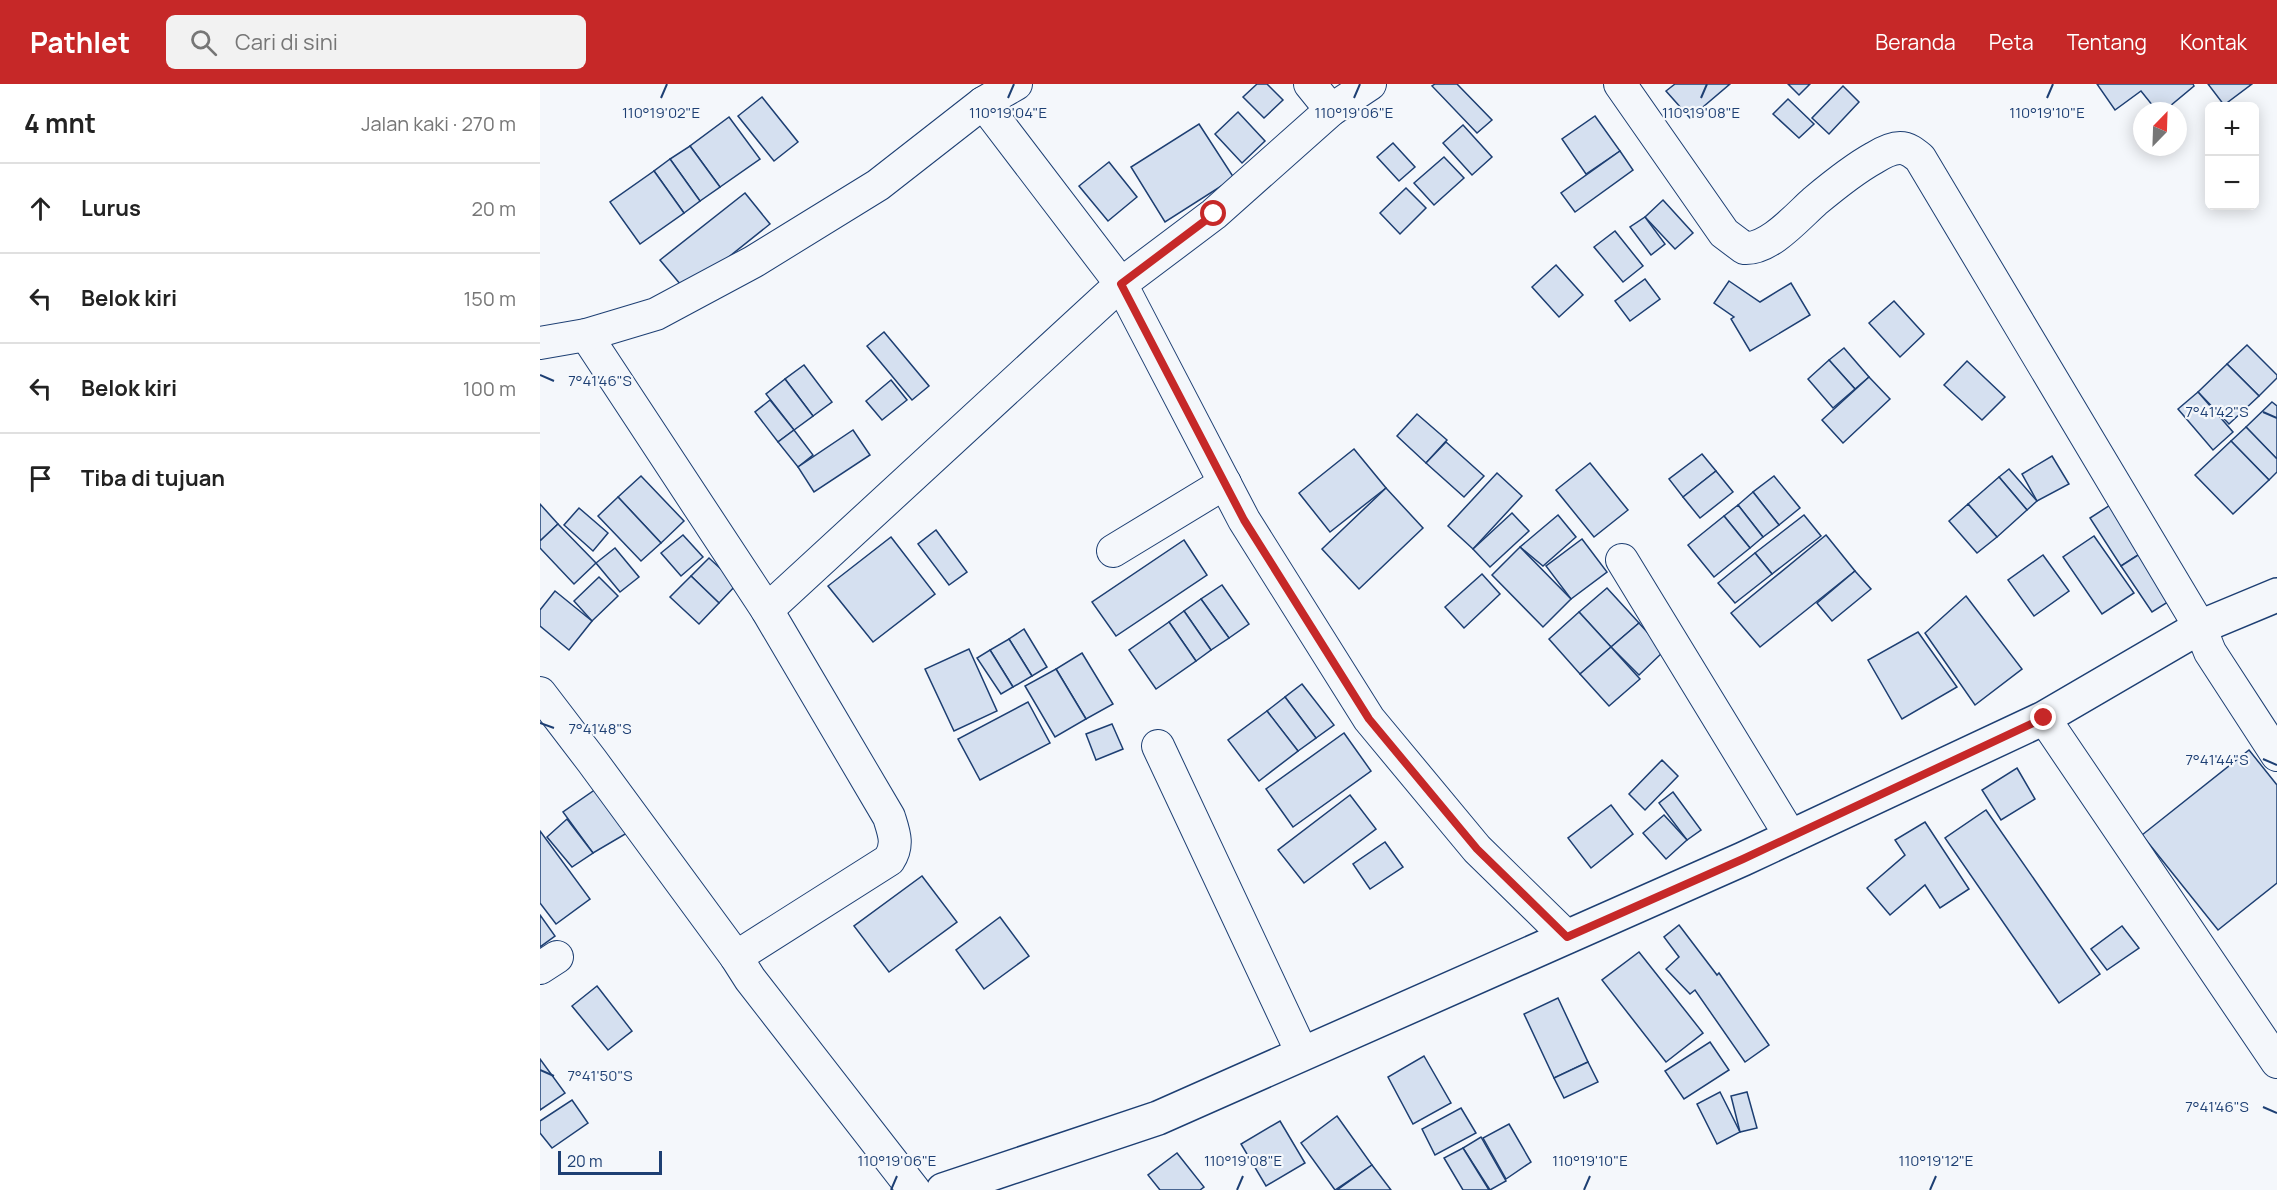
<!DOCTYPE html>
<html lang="id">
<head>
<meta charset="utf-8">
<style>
	body { margin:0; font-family:Manrope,sans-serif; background:#f2f2f2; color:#222 }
	.controls { position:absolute; right:18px; top:18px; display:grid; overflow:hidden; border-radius:9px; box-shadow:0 3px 15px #0003 }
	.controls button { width:54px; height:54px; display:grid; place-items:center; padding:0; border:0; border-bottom:2px solid #e0e0e0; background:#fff; color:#222; font:30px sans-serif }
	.compass { position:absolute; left:1593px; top:18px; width:54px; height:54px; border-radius:50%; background:#fff; box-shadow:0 3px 15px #0003; rotate:23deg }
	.scale { position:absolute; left:18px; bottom:15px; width:104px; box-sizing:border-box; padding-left:6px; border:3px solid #1d3f73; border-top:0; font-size:16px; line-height:21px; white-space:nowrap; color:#1d3f73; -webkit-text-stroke:4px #f4f7fb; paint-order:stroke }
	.stop { position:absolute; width:18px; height:18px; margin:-14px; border:4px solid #c62828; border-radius:50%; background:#fff }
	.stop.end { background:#c62828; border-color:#fff; box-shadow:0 2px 6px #0008 }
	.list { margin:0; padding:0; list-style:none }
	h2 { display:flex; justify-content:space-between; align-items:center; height:78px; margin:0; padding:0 24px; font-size:26px }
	h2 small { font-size:20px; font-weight:400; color:#767676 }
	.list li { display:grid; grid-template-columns:39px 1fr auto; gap:18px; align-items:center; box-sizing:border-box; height:90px; padding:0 24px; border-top:2px solid #e0e0e0 }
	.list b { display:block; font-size:22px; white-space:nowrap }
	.list em { font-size:20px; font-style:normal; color:#767676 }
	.icon { flex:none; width:33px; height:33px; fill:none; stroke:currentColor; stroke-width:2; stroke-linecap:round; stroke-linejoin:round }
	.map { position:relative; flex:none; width:1737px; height:1106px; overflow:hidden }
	header { display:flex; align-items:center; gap:36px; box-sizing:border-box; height:84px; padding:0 30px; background:#c62828; color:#fff }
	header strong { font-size:28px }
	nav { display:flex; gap:33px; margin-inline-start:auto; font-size:21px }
	.search { width:420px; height:54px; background:#f2f2f2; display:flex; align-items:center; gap:15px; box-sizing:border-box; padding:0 21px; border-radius:9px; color:#767676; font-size:22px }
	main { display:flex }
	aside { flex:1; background:#fff }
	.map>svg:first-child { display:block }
	.building { fill:#d5e0f0; stroke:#1d3f73; stroke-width:1.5 }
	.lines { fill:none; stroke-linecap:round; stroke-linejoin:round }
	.minor-casing { stroke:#1d3f73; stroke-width:34 }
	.tertiary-casing { stroke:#1d3f73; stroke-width:36 }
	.minor { stroke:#f4f7fb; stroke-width:32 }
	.tertiary { stroke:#f4f7fb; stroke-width:33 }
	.route { stroke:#c62828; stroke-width:8 }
	.ticks { fill:none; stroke:#1d3f73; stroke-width:2 }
	.ticks-label { font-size:15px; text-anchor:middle; fill:#1d3f73; stroke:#f4f7fb; stroke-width:4.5; stroke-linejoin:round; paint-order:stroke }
</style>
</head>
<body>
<header>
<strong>Pathlet</strong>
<div class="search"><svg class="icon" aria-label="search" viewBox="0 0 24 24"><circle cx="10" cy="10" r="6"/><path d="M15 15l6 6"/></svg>Cari di sini</div>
<nav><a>Beranda</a><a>Peta</a><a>Tentang</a><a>Kontak</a></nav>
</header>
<main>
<aside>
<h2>4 mnt<small>Jalan kaki · 270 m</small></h2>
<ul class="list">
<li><svg class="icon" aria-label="ahead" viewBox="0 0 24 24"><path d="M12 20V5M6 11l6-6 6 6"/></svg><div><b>Lurus</b></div><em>20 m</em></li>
<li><svg class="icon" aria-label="left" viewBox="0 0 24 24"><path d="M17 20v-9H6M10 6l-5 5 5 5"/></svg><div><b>Belok kiri</b></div><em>150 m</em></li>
<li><svg class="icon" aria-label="left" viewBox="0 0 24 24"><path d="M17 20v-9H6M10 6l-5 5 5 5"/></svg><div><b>Belok kiri</b></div><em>100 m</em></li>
<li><svg class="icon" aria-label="arrive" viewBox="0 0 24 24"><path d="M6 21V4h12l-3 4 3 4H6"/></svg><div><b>Tiba di tujuan</b></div></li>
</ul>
</aside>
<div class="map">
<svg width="1737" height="1106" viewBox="0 0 1737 1106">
	<rect width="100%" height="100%" fill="#f4f7fb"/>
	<!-- building -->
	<g class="building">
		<polygon points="717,0 727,0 743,16 724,34 703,13"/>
		<polygon points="895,0 917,0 952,36 937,49 892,2"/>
		<polygon points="1135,0 1190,0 1150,34 1126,7"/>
		<polygon points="1248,0 1270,0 1259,11"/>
		<polygon points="1557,0 1653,0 1654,2 1624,27 1617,27 1601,7 1575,26"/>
		<polygon points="1668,0 1712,0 1684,21"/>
		<polygon points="1303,2 1319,18 1289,50 1272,34"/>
		<polygon points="222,13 258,58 234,77 198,32"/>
		<polygon points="1248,15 1274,40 1259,54 1233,30"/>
		<polygon points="698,28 725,57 702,79 675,50"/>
		<polygon points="1055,32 1080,67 1046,90 1022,55"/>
		<polygon points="189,33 220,75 180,103 150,62"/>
		<polygon points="659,40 694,94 625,138 591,83"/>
		<polygon points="923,41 952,73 932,91 903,59"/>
		<polygon points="853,59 875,83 859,97 837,73"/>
		<polygon points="150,62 180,103 160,117 130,75"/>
		<polygon points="1080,67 1093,86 1035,128 1021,109"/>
		<polygon points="904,73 924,94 894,121 874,99"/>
		<polygon points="130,75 160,117 144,129 114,87"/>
		<polygon points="569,78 597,113 568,137 539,102"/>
		<polygon points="114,87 144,129 100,160 70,118"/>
		<polygon points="866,104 886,124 860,150 840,129"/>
		<polygon points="205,109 230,140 146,207 120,176"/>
		<polygon points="1123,116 1153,149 1135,165 1105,133"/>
		<polygon points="1105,133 1125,160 1111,171 1090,143"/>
		<polygon points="1075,147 1103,182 1083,198 1054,163"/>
		<polygon points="1016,181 1043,211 1019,233 992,203"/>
		<polygon points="1105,195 1120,215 1090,237 1075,217"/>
		<polygon points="1189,197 1220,218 1251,199 1270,231 1210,267 1191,235 1194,233 1174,219"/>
		<polygon points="1354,217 1384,250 1360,273 1329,239"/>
		<polygon points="344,248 389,302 372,316 327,262"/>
		<polygon points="1707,261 1737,291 1737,294 1719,312 1687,280"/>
		<polygon points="1304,264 1329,293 1315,305 1289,276"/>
		<polygon points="1289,276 1315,305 1293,324 1268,295"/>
		<polygon points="1427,277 1465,313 1442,336 1404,301"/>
		<polygon points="1687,280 1719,312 1689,340 1658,308"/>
		<polygon points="264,281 292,318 273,332 245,295"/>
		<polygon points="1329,293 1350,315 1303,359 1282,336"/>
		<polygon points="245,295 273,332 254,346 226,310"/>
		<polygon points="351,296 367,316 342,336 326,317"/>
		<polygon points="1658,308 1693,348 1673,366 1638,325"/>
		<polygon points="230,316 254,346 238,358 215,328"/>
		<polygon points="1732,318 1737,322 1737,375 1706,343"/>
		<polygon points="877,330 907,356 886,379 857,352"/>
		<polygon points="1706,343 1737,375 1737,388 1729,396 1691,357"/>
		<polygon points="254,346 273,371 258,383 238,358"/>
		<polygon points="313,346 330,371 274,408 258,383"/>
		<polygon points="1691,357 1729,396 1693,430 1655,391"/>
		<polygon points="906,358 944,392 924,413 886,379"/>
		<polygon points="814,365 846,404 790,448 759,409"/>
		<polygon points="1162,370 1176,387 1143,413 1129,395"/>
		<polygon points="1512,372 1529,400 1497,417 1482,390"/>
		<polygon points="1050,379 1088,426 1054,453 1016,406"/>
		<polygon points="1469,385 1497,417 1487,426 1459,393"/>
		<polygon points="1176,387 1193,408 1160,434 1143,413"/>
		<polygon points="957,389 982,412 933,465 908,442"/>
		<polygon points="101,392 144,437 121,459 78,413"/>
		<polygon points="1234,392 1260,424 1239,441 1213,408"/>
		<polygon points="1459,393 1487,426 1457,453 1428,420"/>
		<polygon points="846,404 883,444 819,505 782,465"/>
		<polygon points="1213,408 1239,441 1223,453 1198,421"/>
		<polygon points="78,413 121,459 101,477 58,432"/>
		<polygon points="1578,416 1609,464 1581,482 1550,434"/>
		<polygon points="0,420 18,440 0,457"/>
		<polygon points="1428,420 1457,453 1437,469 1409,437"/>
		<polygon points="1198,421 1223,453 1210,464 1184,432"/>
		<polygon points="39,424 68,449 53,467 24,441"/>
		<polygon points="972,429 989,447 950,483 933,465"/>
		<polygon points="1018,431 1036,453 1003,482 980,463"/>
		<polygon points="1264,431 1281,452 1232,490 1215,469"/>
		<polygon points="1184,432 1210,464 1174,493 1148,461"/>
		<polygon points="18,440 56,479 34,500 0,464 0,457"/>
		<polygon points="396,446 427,488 409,501 378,460"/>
		<polygon points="143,451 163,473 141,492 121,469"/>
		<polygon points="1286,451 1315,487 1220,563 1191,529"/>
		<polygon points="1554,452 1594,509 1562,530 1523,473"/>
		<polygon points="351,453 395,510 333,558 288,502"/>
		<polygon points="1042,455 1067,488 1031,515 1006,482"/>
		<polygon points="644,456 667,491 576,552 552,518"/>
		<polygon points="980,463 1031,515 1003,543 952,491"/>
		<polygon points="75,464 99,493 80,508 56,479"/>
		<polygon points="1609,464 1639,511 1612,528 1581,482"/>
		<polygon points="1215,469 1232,490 1195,519 1178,499"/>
		<polygon points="1503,471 1529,507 1494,532 1468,496"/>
		<polygon points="169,474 197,500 179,519 151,492"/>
		<polygon points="1315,487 1331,505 1292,537 1277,519"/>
		<polygon points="942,490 960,510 924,544 905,523"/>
		<polygon points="151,492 179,519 159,540 130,513"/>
		<polygon points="59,493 78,512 52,537 34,517"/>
		<polygon points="682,501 709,540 689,554 661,515"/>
		<polygon points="1067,504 1099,539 1071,563 1039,528"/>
		<polygon points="15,507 52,537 29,566 0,542 0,526"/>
		<polygon points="1426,512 1482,585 1435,621 1385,549"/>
		<polygon points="661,515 689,554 671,566 644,527"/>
		<polygon points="644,527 671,566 656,577 629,538"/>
		<polygon points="1039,528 1071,563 1040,590 1009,555"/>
		<polygon points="629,538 656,577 616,605 589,566"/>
		<polygon points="1099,539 1124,567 1099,591 1071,563"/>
		<polygon points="484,545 507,583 492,592 469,555"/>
		<polygon points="1378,548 1417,603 1362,635 1328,576"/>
		<polygon points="469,555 492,592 473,603 450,566"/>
		<polygon points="1071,563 1100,595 1069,622 1040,590"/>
		<polygon points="429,565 457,627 414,647 385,585"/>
		<polygon points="450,566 473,603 461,610 437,574"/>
		<polygon points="542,569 573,620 546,635 516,585"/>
		<polygon points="516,585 546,635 515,653 485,602"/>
		<polygon points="762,600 794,641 776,654 745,613"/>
		<polygon points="745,613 776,654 758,667 727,627"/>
		<polygon points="488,618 510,659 440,696 418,655"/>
		<polygon points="727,627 758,667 719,697 688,656"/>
		<polygon points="572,640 583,665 556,676 546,650"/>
		<polygon points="804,649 831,687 753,743 726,705"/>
		<polygon points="1709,666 1737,701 1737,799 1678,846 1602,751"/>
		<polygon points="1122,676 1138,692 1105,726 1089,710"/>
		<polygon points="1477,684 1495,715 1461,736 1442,706"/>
		<polygon points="56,705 87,749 53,769 23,728"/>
		<polygon points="1133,708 1161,746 1147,756 1119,719"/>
		<polygon points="810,711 836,745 764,799 738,766"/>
		<polygon points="1071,721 1093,750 1051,784 1028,754"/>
		<polygon points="1446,726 1560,890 1519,919 1405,754"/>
		<polygon points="1124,731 1147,756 1126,775 1103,749"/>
		<polygon points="27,735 53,769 32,783 7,753"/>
		<polygon points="1385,738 1429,805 1400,824 1385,801 1350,831 1327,804 1365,771 1355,756"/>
		<polygon points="0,747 50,815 16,840 0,819"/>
		<polygon points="845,758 863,783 830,805 813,780"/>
		<polygon points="382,792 417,838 349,888 314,842"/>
		<polygon points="0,831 15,852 0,863"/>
		<polygon points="460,833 489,872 444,905 416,866"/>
		<polygon points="1139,841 1177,891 1179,889 1229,961 1205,978 1155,906 1150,910 1126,885 1139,873 1124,853"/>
		<polygon points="1582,842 1599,864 1567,886 1551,865"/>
		<polygon points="1099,868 1163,949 1126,978 1062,896"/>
		<polygon points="57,902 92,947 68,966 32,922"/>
		<polygon points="1018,914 1048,978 1014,994 984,930"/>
		<polygon points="1170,958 1189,986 1144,1015 1125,987"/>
		<polygon points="884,972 911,1019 873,1040 848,993"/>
		<polygon points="0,975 25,1009 0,1026"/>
		<polygon points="1048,978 1058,998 1024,1014 1014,994"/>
		<polygon points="1180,1008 1200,1048 1177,1060 1157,1020"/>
		<polygon points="1207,1008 1217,1044 1200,1048 1191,1012"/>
		<polygon points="32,1016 48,1039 12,1064 0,1049 0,1037"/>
		<polygon points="921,1024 936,1049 895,1071 882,1045"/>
		<polygon points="797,1032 832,1081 795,1106 761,1059"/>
		<polygon points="740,1037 765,1079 726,1102 701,1060"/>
		<polygon points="969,1040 991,1078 966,1095 943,1054"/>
		<polygon points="941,1053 966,1097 950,1106 923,1064"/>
		<polygon points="923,1064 949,1106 923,1106 904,1074"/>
		<polygon points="637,1069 664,1103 660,1106 620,1106 608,1091"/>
		<polygon points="832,1081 851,1106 797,1106"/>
	</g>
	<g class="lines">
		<defs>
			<g id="minor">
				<polyline points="770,0 791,26"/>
				<polyline points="830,0 791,26 674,130 581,200 704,436 829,635 937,765 1027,853"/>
				<path d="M 1080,0 L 1184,149 L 1204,164 C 1229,166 1257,133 1275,117 C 1293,102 1314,85 1334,74 C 1342,69 1351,64 1360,64 C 1368,64 1374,69 1380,74 L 1660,543 L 1670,568 L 1737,671"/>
				<path d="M 46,251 L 227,526 L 349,733 C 354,749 359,761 349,776 L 196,873 L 210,895 L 374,1106"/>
				<polyline points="0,259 46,251 116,230 213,178 338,101 443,19 476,0"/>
				<polyline points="573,467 685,399"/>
				<polyline points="1082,476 1251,753"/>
				<polyline points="227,526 581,200 443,19"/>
				<polyline points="0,609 52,677 196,873"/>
				<polyline points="1504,634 1737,978"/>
				<polyline points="618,662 762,969"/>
				<polyline points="0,884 17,873"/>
			</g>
			<polyline id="tertiary" points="403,1106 618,1034 1203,775 1504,634 1660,543 1737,511"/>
		</defs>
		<!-- minor casing -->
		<use href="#minor" class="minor-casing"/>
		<!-- tertiary casing -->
		<use href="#tertiary" class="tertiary-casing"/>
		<!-- minor -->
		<use href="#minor" class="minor"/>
		<!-- tertiary -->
		<use href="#tertiary" class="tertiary"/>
	</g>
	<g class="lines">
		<!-- route -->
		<polyline class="route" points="674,130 581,200 704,436 829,635 937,765 1027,853 1203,775 1504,634"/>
	</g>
	<!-- ticks -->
	<path class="ticks" d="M 121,14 L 127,0M 468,14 L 474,0M 814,14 L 820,0M 1161,14 L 1167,0M 1507,14 L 1513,0M 0,291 L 14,297M 1723,328 L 1737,334M 0,639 L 14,644M 1723,675 L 1737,681M 0,986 L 14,992M 1723,1023 L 1737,1029M 351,1106 L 357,1092M 697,1106 L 703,1092M 1044,1106 L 1050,1092M 1390,1106 L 1396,1092"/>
	<g class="ticks-label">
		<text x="121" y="34">110°19'02"E</text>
		<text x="468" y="34">110°19'04"E</text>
		<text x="814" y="34">110°19'06"E</text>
		<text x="1161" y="34">110°19'08"E</text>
		<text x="1507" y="34">110°19'10"E</text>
		<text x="60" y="302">7°41'46"S</text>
		<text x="1677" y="333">7°41'42"S</text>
		<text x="60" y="650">7°41'48"S</text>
		<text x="1677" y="681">7°41'44"S</text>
		<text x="60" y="997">7°41'50"S</text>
		<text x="1677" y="1028">7°41'46"S</text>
		<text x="357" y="1082">110°19'06"E</text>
		<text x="703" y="1082">110°19'08"E</text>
		<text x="1050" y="1082">110°19'10"E</text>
		<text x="1396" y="1082">110°19'12"E</text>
	</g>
</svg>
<div class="controls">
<button>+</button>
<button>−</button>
</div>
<svg class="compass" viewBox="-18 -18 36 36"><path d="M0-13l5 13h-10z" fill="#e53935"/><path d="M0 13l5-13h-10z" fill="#767676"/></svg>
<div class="scale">20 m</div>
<div class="stop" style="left:674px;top:130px"></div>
<div class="stop end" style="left:1504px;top:634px"></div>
</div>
</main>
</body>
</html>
